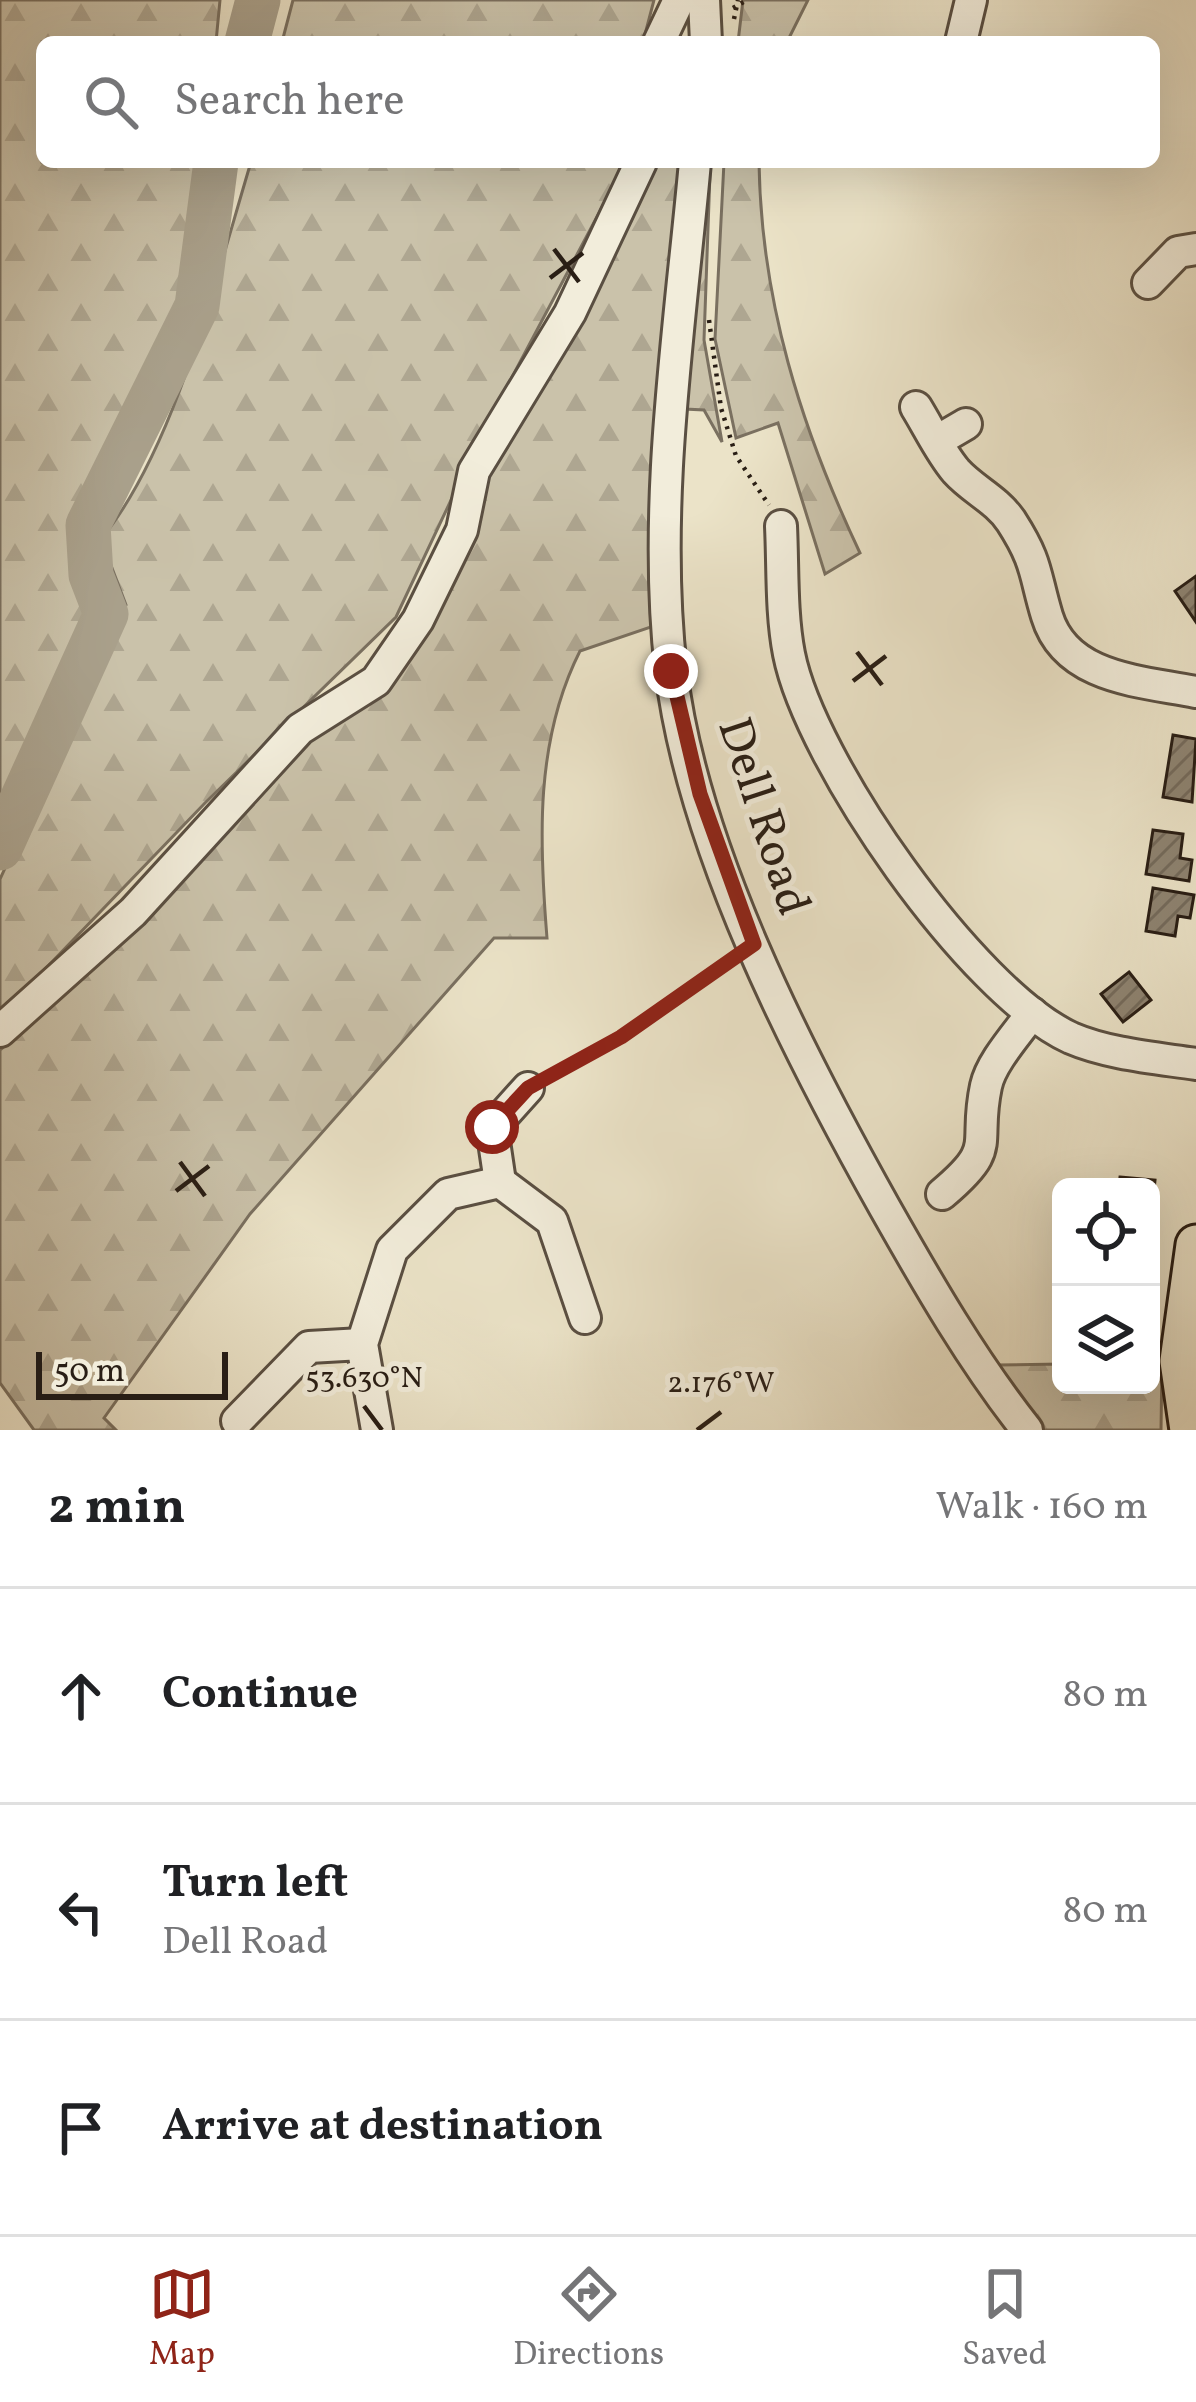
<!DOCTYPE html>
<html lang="en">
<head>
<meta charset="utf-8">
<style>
	body { margin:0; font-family:Vollkorn,serif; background:#f2f2f2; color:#202124 }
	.controls { position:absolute; right:36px; bottom:36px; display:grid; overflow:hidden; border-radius:18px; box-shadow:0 12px 48px #0002 }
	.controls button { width:108px; height:108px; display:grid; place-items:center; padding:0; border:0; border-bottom:3px solid #e0e0e0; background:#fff; color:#202124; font:60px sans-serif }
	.scale { position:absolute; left:36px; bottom:30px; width:192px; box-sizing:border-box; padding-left:12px; border:6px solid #291e15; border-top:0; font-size:33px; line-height:42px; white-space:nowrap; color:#291e15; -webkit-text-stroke:9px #f2eddb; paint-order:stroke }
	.stop { position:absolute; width:36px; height:36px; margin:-27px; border:9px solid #8f2418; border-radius:50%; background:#fff }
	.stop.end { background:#8f2418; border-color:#fff; box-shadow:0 3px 12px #0008 }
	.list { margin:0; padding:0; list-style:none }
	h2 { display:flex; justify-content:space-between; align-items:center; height:156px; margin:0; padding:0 48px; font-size:51px }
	h2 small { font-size:39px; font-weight:400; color:#757577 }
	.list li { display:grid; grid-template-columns:78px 1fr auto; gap:36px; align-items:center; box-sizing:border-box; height:216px; padding:0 48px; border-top:3px solid #e0e0e0 }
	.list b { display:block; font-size:45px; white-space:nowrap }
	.list p { margin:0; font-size:39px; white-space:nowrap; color:#757577 }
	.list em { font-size:39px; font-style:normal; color:#757577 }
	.icon { flex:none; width:66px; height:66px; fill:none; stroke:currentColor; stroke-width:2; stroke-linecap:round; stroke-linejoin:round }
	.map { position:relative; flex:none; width:1196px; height:1430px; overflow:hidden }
	.search { position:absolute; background:#fff; box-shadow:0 12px 48px #0002; left:36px; right:36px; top:36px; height:132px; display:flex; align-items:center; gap:30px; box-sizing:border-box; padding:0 42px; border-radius:18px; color:#757577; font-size:45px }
	.sheet { height:804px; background:#fff }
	nav { display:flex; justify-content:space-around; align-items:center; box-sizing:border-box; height:168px; border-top:3px solid #e0e0e0; background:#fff; font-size:33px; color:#757577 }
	nav a { display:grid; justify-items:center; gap:6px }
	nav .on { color:#8f2418 }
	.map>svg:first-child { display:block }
	.forest { fill:url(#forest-firs); stroke:#7a7060; stroke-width:3 }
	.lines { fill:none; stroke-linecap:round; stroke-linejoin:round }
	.river { stroke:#a9a08b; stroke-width:45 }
	.building { fill:url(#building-hatch); stroke:#291e15; stroke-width:3 }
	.minor-casing { stroke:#5a4f42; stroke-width:36 }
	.major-casing { stroke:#291e15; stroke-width:45 }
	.path { stroke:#291e15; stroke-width:4.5; stroke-dasharray:3 6; stroke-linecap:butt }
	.minor { stroke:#f2eddb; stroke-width:30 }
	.major { stroke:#ebe3c8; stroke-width:39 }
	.path-bridge { stroke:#291e15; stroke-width:4.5; stroke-dasharray:3 6; stroke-linecap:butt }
	.route { stroke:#8f2418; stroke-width:15 }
	.ticks { fill:none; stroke:#291e15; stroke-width:4.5 }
	.labels { text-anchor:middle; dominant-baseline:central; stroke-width:10; stroke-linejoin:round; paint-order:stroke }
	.street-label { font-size:48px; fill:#291e15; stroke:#f2eddb }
	.ticks-label { font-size:30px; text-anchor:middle; fill:#291e15; stroke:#f2eddb; stroke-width:10; stroke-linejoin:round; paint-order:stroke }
</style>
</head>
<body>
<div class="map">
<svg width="1196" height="1430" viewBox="0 0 1196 1430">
	<defs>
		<pattern id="forest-firs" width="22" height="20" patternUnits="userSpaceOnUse" patternTransform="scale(3)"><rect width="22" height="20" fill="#cac2aa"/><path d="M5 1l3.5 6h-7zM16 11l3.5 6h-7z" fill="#aea691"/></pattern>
		<pattern id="building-hatch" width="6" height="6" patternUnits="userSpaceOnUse" patternTransform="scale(3)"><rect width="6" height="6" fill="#8e8472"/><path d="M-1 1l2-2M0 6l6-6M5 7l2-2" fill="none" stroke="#746b5c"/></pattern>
	</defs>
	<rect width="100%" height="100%" fill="#ebe3c8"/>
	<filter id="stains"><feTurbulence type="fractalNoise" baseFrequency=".00167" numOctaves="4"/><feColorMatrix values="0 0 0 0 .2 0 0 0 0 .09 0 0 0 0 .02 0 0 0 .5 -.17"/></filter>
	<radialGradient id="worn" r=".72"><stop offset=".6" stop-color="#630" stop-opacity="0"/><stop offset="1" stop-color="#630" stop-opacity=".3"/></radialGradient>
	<!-- forest -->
	<g class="forest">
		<polygon points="0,0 220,0 216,42 42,42 42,162 202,162 184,308 76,521 88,617 0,802"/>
		<polygon points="293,0 654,0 643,42 282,42"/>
		<polygon points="743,0 808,0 787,42 738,42"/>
		<path d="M 251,162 L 626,162 L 484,430 L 396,617 L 205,803 L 0,1016 L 0,879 L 126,605 L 101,539 C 175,450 217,274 251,162 Z"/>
		<path d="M 651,162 L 682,162 L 657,395 L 651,627 L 580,651 C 535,740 539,840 547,938 L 494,938 L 250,1214 L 104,1418 L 116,1430 L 34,1430 L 0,1383 L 0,1050 L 141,926 L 310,741 L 370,691 L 482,467 Z"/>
		<path d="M 724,162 L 759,162 C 761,301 801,428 860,553 L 825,574 L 778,423 L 736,438 L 715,339 Z"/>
		<polygon points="705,167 710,173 704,340 722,442 704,410 685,409"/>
		<polygon points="1151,1361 1162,1361 1161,1430 1039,1430 997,1365 1061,1364 1061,1385 1151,1385"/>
	</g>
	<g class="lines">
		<!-- river -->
		<g class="river">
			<polyline points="247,42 258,0"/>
			<polyline points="0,848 106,614 91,575 88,525 197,306 216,162"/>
		</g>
	</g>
	<!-- building -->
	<g class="building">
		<polygon points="1196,576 1196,622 1175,591"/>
		<polygon points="1173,735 1196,739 1192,802 1163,797"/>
		<polygon points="1153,830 1183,834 1180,858 1192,860 1189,881 1146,874"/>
		<polygon points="1153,888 1194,895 1190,918 1178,916 1175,936 1146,931"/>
		<polygon points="1129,972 1151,1000 1123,1022 1101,994"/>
		<polygon points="1120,1177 1155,1180 1151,1221 1151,1187 1119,1187"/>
	</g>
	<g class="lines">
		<defs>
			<g id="minor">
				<polyline points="704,0 706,42"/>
				<polyline points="659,42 679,0"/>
				<polyline points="961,42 971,0"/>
				<path d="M 695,162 C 680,327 652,504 671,670 C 692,848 798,1053 885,1208 C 928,1284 973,1362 1027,1430"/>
				<polyline points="1148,283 1178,252 1196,249"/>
				<path d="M 916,407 C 929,428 940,452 956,471 C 973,490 996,499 1011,521 C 1038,563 1034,573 1047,616 C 1066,679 1141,681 1196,692"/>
				<polyline points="937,441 966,424"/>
				<path d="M 781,526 C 783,567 781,613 789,654 C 810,761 971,992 1071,1038 C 1108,1054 1156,1058 1196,1064"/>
				<polyline points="0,1031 133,912 300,729 376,681 418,620 462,530 474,471 570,313 641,162"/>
				<polyline points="500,1182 552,1221 585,1318"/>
				<polyline points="500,1182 492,1128 528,1088"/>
				<path d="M 942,1194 C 999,1146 973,1147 986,1086 C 991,1062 1018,1033 1032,1013"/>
				<polyline points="237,1421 309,1347 362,1344"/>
				<polyline points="377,1430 362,1344 392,1250 448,1194 500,1182"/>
			</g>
			<polyline id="major" points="1190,1430 1180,1361 1196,1245"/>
		</defs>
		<!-- minor casing -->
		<use href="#minor" class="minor-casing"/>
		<!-- major casing -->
		<use href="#major" class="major-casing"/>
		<!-- path -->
		<g class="path">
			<polyline points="733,8 747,0"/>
			<polyline points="709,320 721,408 736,456 769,505"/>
			<polyline points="553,1074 621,1037 730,961"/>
		</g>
		<!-- minor -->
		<use href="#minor" class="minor"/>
		<!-- major -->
		<use href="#major" class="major"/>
		<!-- path-bridge -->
		<polyline class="path-bridge" points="734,19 738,0"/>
	</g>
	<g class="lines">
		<!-- route -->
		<polyline class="route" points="492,1127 528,1088 621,1037 754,944 700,794 671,671"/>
	</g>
	<!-- ticks -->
	<path class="ticks" d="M 554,249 L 579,282M 550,278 L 583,253M 857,652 L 882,685M 853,681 L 886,656M 180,1162 L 205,1196M 176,1191 L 209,1166M 364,1406 L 382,1430M 697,1430 L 721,1412"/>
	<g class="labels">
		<!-- street labels -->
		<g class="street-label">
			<text transform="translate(762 817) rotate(72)">Dell Road</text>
		</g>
	</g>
	<g class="ticks-label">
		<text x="364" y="1387">53.630°N</text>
		<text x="721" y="1392">2.176°W</text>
	</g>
	<rect width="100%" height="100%" filter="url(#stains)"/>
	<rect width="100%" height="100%" fill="url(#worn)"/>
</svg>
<div class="controls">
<button><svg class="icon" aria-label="locate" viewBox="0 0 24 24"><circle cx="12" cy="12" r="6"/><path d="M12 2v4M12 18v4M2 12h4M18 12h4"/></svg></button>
<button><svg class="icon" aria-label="layers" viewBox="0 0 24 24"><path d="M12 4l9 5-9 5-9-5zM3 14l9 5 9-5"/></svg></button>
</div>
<div class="scale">50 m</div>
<div class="stop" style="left:492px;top:1127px"></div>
<div class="stop end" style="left:671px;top:671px"></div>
<div class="search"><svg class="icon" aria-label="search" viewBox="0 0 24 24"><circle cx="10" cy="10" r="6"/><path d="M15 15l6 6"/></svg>Search here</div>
</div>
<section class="sheet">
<h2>2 min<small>Walk · 160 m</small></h2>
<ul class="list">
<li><svg class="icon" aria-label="ahead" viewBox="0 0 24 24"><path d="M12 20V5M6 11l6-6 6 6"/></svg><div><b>Continue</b></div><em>80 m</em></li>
<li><svg class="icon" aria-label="left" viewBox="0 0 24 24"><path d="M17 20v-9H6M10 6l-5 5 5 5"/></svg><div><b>Turn left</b><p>Dell Road</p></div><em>80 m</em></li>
<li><svg class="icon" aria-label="arrive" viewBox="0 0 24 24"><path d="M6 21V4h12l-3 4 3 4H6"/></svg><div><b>Arrive at destination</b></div></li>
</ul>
</section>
<nav>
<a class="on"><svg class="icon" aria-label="map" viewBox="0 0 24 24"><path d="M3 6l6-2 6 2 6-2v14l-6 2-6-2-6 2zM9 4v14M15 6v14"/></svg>Map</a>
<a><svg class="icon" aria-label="directions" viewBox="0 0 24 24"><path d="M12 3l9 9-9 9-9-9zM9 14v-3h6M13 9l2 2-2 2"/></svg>Directions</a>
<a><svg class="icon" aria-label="saved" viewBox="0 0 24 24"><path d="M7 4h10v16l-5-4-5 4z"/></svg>Saved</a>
</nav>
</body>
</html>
